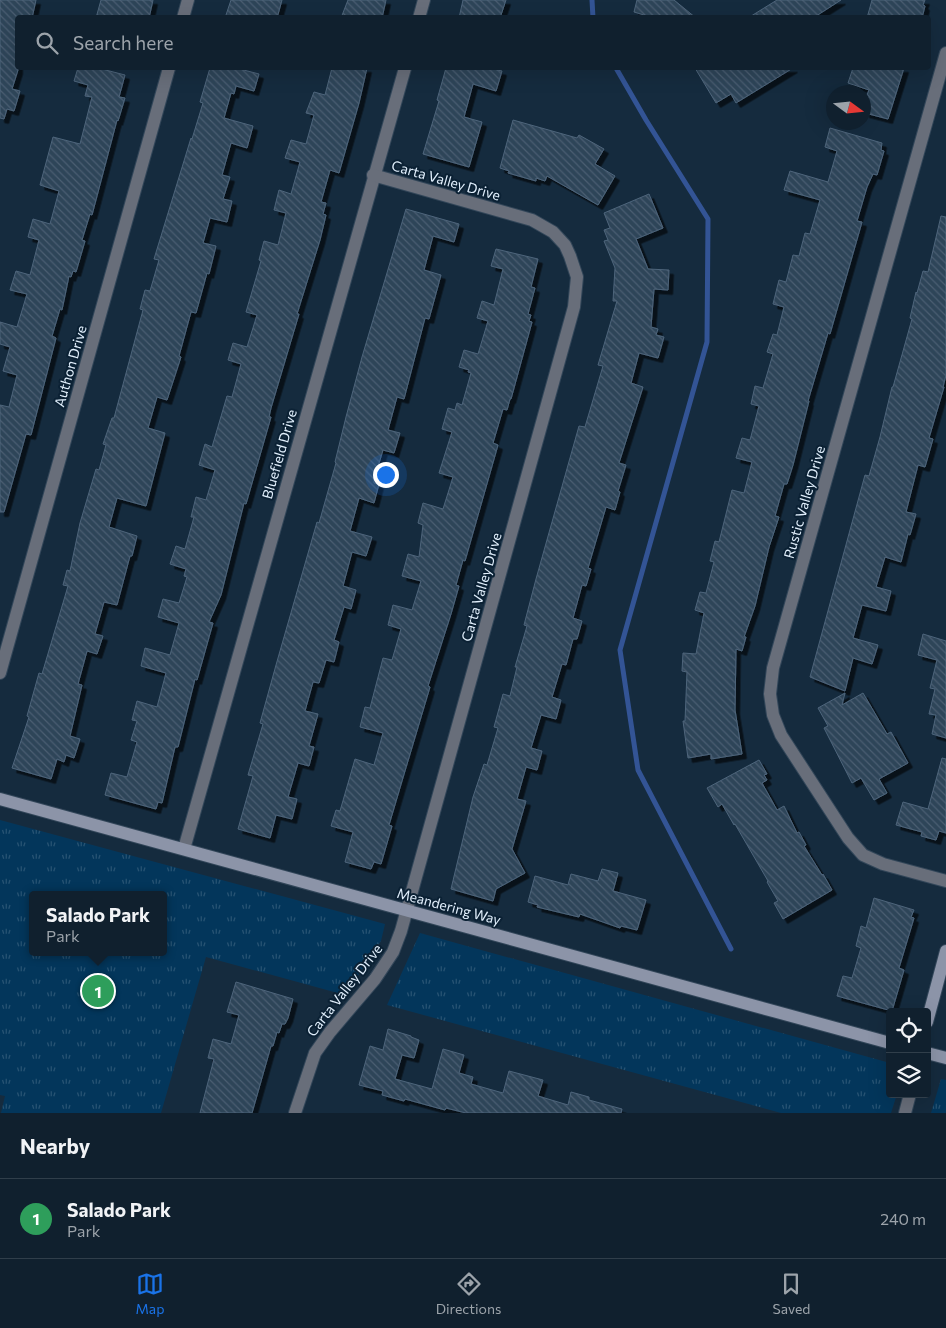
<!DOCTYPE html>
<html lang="en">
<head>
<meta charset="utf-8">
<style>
	body { margin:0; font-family:Commissioner,sans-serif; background:#192836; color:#f1f3f6 }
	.controls { position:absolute; right:15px; bottom:15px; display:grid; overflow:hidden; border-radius:5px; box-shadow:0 5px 20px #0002 }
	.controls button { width:45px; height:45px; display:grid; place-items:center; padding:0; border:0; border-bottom:1px solid #303e4a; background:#10202e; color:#f1f3f6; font:25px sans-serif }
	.compass { position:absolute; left:826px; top:85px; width:45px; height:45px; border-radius:50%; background:#10202e; box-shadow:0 5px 20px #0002; rotate:105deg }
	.you { position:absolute; left:385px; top:474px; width:18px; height:18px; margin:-12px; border:4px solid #fff; border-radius:50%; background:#1a73e8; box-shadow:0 0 0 8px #1a73e833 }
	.badge { display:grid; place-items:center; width:32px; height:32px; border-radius:50%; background:#1a73e8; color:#fff; font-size:16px; font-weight:700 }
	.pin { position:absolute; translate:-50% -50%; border:2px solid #fff; box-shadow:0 1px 5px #0006 }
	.popup { position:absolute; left:29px; top:891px; width:138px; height:65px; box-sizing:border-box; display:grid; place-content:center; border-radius:5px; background:#10202e; filter:drop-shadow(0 1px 4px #0005); font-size:16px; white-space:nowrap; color:#9ca3aa }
	.popup b { font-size:19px; color:#f1f3f6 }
	.popup::after { content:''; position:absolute; left:50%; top:100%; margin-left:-10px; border:10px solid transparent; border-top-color:#10202e }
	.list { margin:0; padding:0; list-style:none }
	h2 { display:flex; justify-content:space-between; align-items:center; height:65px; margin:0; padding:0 20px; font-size:21px }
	h2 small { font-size:16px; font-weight:400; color:#9ca3aa }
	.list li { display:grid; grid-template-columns:32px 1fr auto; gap:15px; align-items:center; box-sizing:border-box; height:80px; padding:0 20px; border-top:1px solid #303e4a }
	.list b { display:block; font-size:19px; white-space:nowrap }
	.list p { margin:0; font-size:16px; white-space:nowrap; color:#9ca3aa }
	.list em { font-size:16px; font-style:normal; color:#9ca3aa }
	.icon { flex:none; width:28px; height:28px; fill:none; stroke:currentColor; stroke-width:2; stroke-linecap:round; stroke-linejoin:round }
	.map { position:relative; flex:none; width:946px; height:1113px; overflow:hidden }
	.search { position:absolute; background:#10202e; box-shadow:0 5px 20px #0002; left:15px; right:15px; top:15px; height:55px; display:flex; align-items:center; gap:12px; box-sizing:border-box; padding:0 18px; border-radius:5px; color:#9ca3aa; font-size:19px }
	.sheet { height:145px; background:#10202e }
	nav { display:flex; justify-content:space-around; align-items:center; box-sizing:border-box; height:70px; border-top:1px solid #303e4a; background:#10202e; font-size:14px; color:#9ca3aa }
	nav a { display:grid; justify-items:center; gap:2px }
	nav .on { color:#1a73e8 }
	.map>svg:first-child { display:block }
	.grass { fill:url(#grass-tufts); fill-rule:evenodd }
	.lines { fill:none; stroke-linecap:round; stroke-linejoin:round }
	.stream { stroke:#335495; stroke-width:5 }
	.building { fill:url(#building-back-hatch); stroke:#4e657b; filter:url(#shadow) }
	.street-casing { stroke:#324659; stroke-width:14 }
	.secondary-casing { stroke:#324659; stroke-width:14 }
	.street { stroke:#686e7a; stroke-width:12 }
	.secondary { stroke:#8c94a8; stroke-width:12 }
	.labels { text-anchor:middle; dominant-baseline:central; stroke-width:4; stroke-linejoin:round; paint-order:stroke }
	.street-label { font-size:14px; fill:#e1effc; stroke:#0b2134 }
</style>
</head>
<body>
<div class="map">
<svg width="946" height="1113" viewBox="0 0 946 1113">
	<defs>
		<pattern id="grass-tufts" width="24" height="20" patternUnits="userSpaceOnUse" patternTransform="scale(1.25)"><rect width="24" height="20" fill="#03365b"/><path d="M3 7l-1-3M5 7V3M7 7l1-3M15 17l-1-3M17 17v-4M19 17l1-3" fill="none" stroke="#275373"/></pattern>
		<pattern id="building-back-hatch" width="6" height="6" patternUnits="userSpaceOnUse" patternTransform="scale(1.25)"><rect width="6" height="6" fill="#2d4459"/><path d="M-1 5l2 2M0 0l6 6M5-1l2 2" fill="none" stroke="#4b5f72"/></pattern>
		<filter id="shadow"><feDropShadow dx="4.5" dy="4.5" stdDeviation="0" flood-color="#0009"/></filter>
	</defs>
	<rect width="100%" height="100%" fill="#152b3e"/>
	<!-- grass -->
	<g class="grass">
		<path d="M 0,820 L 385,924 L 381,941 L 345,995 L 206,957 L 161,1113 L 1,1113 L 5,1096 L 0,1095 ZM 33,895 L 163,895 L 163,952 L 33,952 Z"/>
		<polygon points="420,933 890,1063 890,1094 897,1094 891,1113 781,1113 387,1005"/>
		<polygon points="941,1079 946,1080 946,1113 931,1113"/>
	</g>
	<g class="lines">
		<!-- stream -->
		<g class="stream">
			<polyline points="592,0 593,18"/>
			<polyline points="616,68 646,120 708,219 707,342 620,650 638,770 731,949"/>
		</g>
	</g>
	<!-- building -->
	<g class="building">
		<polygon points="0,0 36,0 32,18 18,18 18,70 12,89 20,91 14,111 7,109 4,119 0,118"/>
		<polygon points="101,0 153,0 149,18 96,18"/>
		<polygon points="231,0 282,0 277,18 225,18"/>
		<polygon points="348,0 386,0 382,18 341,18"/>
		<polygon points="463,0 506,0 500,18 459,18"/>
		<polygon points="637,0 674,0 696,18 654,18 634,12"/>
		<polygon points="777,0 841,0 813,18 748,18"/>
		<polygon points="872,0 925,0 923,5 925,6 922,18 867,18"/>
		<polygon points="78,68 98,68 125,75 119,97 125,98 118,121 117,120 92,215 90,214 82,240 85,241 76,272 73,271 71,277 69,276 62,310 60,309 52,336 56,338 31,435 26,434 4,512 0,512 0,405 9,407 17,375 3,371 10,347 0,344 0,322 17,327 27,294 10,290 16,271 30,275 39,240 28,237 33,219 50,224 59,191 40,185 53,137 80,144 92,97 85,96 88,85 74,81"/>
		<polygon points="210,68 236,68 259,74 254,91 236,86 234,94 231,93 224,118 253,126 247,148 231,143 222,175 230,177 223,199 232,201 227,222 210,218 203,243 216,246 209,274 207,273 196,313 191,312 179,356 181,357 167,400 157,397 148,428 165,433 146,506 117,498 109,527 137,536 132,556 130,556 117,605 104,602 95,634 103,636 97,654 87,651 78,684 82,685 70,736 80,739 74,758 66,755 64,762 57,759 51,779 12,768 29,717 27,716 39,673 42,674 68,586 63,585 67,570 70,571 80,523 96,469 99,470 106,445 103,444 112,418 114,418 143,310 140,309 145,290 150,291 159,260 154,259 191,138 192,139 203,103 200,102"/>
		<polygon points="332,68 367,68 359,103 339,173 330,170 321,202 326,203 323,214 326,215 320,240 297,314 299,314 271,408 269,417 271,417 246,504 244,503 221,595 209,622 213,623 197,680 195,679 178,747 175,747 162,803 158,802 156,809 105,795 111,773 127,777 137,742 131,740 137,721 132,720 137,701 157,707 166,673 141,666 145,648 170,655 179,623 158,617 163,599 179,603 187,577 184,576 186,569 170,564 176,546 185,549 194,517 191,517 196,497 206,500 215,470 199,465 205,444 212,447 227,396 232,397 241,364 228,360 233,343 247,347 257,315 246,312 261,261 259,260 264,241 278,245 286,213 274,210 279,190 291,194 300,162 285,158 291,140 306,144 314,115 306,113 314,92 325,95"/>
		<polygon points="446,68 489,68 502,71 496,91 473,84 464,117 482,122 469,167 423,154 439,101 437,100"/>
		<polygon points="695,68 793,68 736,103 731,94 716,103"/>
		<polygon points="853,68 904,68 888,119 865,113 869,96 867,95 869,90 848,83"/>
		<polygon points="513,120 577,138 579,135 604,149 595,164 615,176 598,205 547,176 545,181 536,178 536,181 508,173 509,171 500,168"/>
		<polygon points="830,128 882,143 881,150 884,151 877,175 873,174 867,187 857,221 862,222 830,334 828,333 808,401 809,401 793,465 787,484 784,484 775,516 779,517 769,547 755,606 744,637 746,637 742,651 736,649 735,710 742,754 711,759 711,754 688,758 683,721 685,721 687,672 682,671 683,653 696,654 704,613 695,610 700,592 706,593 714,562 710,561 715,541 719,542 732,490 744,493 752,462 736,458 742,438 750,440 759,406 751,404 755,386 763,388 773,354 767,352 773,334 777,335 784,307 773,304 779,280 786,282 793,255 799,256 805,233 810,234 820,200 784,190 790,171 828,182 837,151 825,147"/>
		<polygon points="649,194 663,228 636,239 648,269 669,270 668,290 654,289 651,327 658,329 656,335 664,337 658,358 639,353 631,383 643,387 619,463 626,465 618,491 620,492 615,510 606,507 588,568 591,569 586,586 582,585 573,618 582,621 577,639 573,639 566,665 562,664 552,697 561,700 556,719 541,715 531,748 542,751 537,770 526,767 517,799 526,801 512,849 525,873 496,889 493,901 451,889 473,797 484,764 487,765 498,728 494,727 503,694 510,696 517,667 515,667 527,626 524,625 536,579 579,426 585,427 603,366 598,365 617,301 613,301 615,268 604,241 608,240 604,230 610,228 604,213"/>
		<polygon points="406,209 459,224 454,242 433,236 424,270 441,275 429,319 425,318 404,399 397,397 388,430 400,433 394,453 383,450 374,480 374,483 379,484 374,503 359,498 350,531 372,537 366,556 352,552 343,586 356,590 351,609 344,607 334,640 339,642 334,662 326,660 319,683 313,682 305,711 318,714 309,746 314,747 309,766 298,763 288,797 297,799 292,819 276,815 270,838 238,829 253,776 248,775 263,724 260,723 276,665 317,522 319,523 336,463 335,462 346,417 362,357"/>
		<polygon points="941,216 946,217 946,375 943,387 944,387 929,438 933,439 925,467 918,465 906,512 916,514 910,535 908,534 901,562 885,557 876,587 891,591 886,611 862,605 853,638 878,645 872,664 853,658 845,691 810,677 865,475 869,476 880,437 892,387 893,387 912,319 910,318 916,292 917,293 923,271 928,272"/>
		<polygon points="496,249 538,259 531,287 535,288 528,314 531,315 529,321 532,322 511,399 510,399 507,410 503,409 493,443 498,445 465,561 463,560 456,585 459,586 451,614 428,686 430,687 402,781 389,825 392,826 381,864 374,862 371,869 345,862 353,832 331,826 336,810 340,811 355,759 374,765 383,733 360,727 365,707 370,708 383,658 392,660 401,629 388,625 393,605 412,610 421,581 402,576 408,554 419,557 423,525 418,523 423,503 443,509 453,477 439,473 452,432 442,429 448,408 455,410 457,403 462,405 471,373 468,372 469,370 459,367 464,350 478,354 488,321 477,318 482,301 494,305 503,269 491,266"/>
		<polygon points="923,634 946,641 946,738 932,734 936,715 929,714 935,689 930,688 937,660 918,655"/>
		<polygon points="845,693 842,705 863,693 887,734 891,732 908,763 879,779 887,793 874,800 861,778 852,783 824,728 828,726 818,708"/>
		<polygon points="942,758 946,759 946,833 939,831 936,840 921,836 922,832 896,825 903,802 928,809"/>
		<polygon points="759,760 767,774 764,775 767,780 762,783 777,810 784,806 797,833 799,832 806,845 804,846 822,875 823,874 832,890 783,919 774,903 778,901 767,882 768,881 735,824 734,825 722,804 718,807 707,788"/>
		<polygon points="602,869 618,873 613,891 646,900 637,930 621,926 620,928 580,914 579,917 537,907 538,905 528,902 535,876 568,885 571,874 598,881"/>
		<polygon points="874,898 914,910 911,917 914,918 899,968 904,970 892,1011 837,996 843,976 852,978 861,948 856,946 861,926 866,928"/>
		<polygon points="236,982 293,999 288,1018 285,1024 282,1024 279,1033 277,1032 273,1046 271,1046 252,1113 200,1113 214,1059 208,1058 213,1039 231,1044 239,1015 227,1012"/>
		<polygon points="388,1029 411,1036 411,1037 419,1040 414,1058 402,1055 395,1079 432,1089 443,1049 464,1055 459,1073 473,1077 471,1084 503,1093 509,1071 543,1080 538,1096 568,1105 571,1092 589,1097 589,1100 622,1109 621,1113 466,1113 446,1108 445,1110 405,1099 404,1101 382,1095 383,1091 359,1085 370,1046 383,1050"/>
	</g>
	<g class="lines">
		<defs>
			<g id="street">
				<polyline points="183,18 188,0"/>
				<polyline points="419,18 424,0"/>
				<polyline points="946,53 773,668 770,694 773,715 781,735 848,838 863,855 883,864 946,881"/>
				<polyline points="0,673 169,68"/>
				<polyline points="184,849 405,68"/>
				<polyline points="295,1113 315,1053 330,1032 375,979 393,952 401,931 574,307 577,277 570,256 565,245 553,232 532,220 373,175"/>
				<polyline points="905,1113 910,1094"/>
			</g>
			<g id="secondary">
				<polyline points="0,799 890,1043"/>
				<polyline points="927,1022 946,951"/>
				<polyline points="927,1053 946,1058"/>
			</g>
		</defs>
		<!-- street casing -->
		<use href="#street" class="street-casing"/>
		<!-- secondary casing -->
		<use href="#secondary" class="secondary-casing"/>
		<!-- street -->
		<use href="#street" class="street"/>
		<!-- secondary -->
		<use href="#secondary" class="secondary"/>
	</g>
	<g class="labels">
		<!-- street labels -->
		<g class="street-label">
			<text transform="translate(446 180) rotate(16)">Carta Valley Drive</text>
			<text transform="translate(70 366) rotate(-74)">Authon Drive</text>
			<text transform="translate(279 454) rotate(-74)">Bluefield Drive</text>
			<text transform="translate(804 502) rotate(-74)">Rustic Valley Drive</text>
			<text transform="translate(481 587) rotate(-74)">Carta Valley Drive</text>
			<text transform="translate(449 906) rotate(15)">Meandering Way</text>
			<text transform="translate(344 990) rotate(-52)">Carta Valley Drive</text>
		</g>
	</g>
</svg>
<div class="controls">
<button><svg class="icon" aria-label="locate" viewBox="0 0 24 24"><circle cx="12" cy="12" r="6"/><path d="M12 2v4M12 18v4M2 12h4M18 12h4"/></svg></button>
<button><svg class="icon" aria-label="layers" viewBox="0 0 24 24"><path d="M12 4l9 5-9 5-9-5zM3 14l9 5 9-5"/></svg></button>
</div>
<svg class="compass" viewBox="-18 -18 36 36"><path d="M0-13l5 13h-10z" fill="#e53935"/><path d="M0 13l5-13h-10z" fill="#9ca3aa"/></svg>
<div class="you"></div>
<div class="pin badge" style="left:98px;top:991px;background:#2e9e5b">1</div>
<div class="popup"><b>Salado Park</b>Park</div>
<div class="search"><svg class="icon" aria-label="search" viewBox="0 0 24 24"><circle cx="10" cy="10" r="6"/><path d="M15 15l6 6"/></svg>Search here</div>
</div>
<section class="sheet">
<h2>Nearby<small></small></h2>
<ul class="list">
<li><span class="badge" style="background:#2e9e5b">1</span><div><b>Salado Park</b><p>Park</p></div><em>240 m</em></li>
</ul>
</section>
<nav>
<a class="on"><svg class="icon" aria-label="map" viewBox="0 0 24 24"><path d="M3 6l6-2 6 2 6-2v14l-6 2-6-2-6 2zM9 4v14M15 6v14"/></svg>Map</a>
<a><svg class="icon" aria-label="directions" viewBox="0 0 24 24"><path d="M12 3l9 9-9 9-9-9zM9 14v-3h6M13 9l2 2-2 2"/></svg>Directions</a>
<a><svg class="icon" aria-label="saved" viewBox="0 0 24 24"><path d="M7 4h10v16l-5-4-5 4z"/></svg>Saved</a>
</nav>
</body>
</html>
